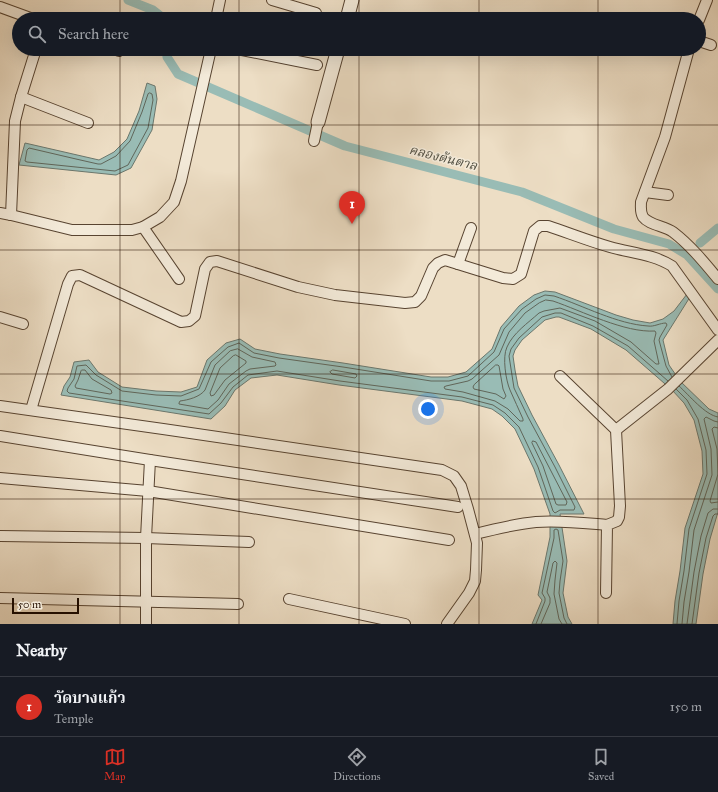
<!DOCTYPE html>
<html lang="en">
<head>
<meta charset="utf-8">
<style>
	body { margin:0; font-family:"IM FELL Great Primer","Noto Serif Thai",serif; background:#20242c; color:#f1f3f6 }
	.scale { position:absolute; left:12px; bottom:10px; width:67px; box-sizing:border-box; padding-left:4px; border:2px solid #261000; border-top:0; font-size:11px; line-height:14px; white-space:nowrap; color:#261000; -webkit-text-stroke:3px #f3ead9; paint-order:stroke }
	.you { position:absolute; left:428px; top:409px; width:14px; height:14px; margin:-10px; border:3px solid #fff; border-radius:50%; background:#1a73e8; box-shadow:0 0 0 6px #1a73e833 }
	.badge { display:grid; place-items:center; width:26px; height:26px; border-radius:50%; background:#d93025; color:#fff; font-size:13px; font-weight:700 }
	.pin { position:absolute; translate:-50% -33px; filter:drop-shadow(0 1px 2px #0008) }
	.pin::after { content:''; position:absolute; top:21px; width:14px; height:12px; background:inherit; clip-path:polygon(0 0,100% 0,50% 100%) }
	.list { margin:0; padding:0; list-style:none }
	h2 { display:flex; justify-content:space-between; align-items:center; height:52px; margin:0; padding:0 16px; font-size:17px }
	h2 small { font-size:13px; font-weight:400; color:#9ea1a6 }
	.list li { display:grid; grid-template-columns:26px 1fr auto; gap:12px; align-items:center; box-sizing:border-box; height:60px; padding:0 16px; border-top:1px solid #363941 }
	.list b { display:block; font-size:15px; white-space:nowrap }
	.list p { margin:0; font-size:13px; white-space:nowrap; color:#9ea1a6 }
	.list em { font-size:13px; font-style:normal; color:#9ea1a6 }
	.icon { flex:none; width:22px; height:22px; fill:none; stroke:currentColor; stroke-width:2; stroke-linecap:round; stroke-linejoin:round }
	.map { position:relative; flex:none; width:718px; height:624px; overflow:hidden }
	.search { position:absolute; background:#171b24; box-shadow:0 4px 16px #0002; left:12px; right:12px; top:12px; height:44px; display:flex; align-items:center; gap:10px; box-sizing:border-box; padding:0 14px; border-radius:22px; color:#9ea1a6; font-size:15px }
	.sheet { height:112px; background:#171b24 }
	nav { display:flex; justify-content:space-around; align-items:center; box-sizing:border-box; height:56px; border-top:1px solid #363941; background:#171b24; font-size:11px; color:#9ea1a6 }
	nav a { display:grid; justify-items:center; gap:2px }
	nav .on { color:#d93025 }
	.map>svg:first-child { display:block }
	.water { fill:#99bcb5; stroke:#6b776d }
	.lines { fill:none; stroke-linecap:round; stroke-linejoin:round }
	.shore { stroke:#60665a; stroke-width:1 }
	.canal { stroke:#99bcb5; stroke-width:9 }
	.minor-casing { stroke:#584431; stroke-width:12 }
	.tertiary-casing { stroke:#584431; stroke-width:15 }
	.minor { stroke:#f3ead9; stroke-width:10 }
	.tertiary { stroke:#f3ead9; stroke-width:13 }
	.grid { fill:none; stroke:#261000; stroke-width:1; stroke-opacity:0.55 }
	.labels { text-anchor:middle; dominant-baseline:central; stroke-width:3; stroke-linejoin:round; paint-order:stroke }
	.water-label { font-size:13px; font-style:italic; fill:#4e4c3f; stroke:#f3ead9 }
</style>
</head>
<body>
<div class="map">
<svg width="718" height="624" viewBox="0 0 718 624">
	<rect width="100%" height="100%" fill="#eddec5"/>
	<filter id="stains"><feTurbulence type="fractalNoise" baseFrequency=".005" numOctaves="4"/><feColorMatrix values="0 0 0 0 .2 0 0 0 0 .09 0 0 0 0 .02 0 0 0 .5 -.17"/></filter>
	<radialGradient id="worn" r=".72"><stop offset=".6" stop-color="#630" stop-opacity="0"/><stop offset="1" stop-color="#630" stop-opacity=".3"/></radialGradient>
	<!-- water -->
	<g class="water">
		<polygon points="147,83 155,86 157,99 152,130 131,168 116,175 19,165 25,143 99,160 114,152 127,139 139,111"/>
		<polygon points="545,291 555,292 616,315 633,320 650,323 663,319 674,311 687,294 690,297 663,340 669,365 680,381 709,409 718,413 718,512 710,539 703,574 696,624 673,624 675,601 680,571 685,528 703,474 702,451 694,420 684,403 672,390 626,350 591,329 559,317 556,317 545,320 522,340 515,350 513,356 515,370 518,386 532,415 559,465 584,514 560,514 567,561 563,593 568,617 572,624 532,624 542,600 538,595 550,537 550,514 534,469 515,429 502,416 492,409 462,401 339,385 277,375 251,378 235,390 225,406 211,419 61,395 64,386 70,377 74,362 89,360 98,372 122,387 156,391 181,392 197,387 207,360 226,343 240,339 255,349 280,354 343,363 431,377 448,377 466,372 492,349 501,327 519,306 534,295"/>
	</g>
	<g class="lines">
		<!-- shore -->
		<g class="shore">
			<polygon points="150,93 152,94 153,100 148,128 128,165 115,171 27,162 25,161 27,150 29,148 76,159 98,164 101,164 116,156 130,141 142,112 148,94"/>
			<path d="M 546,300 L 553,301 C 582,311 625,333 655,331 L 656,333 L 654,341 L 659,364 L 656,364 L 631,342 L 595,321 L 560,308 L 544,311 L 539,313 C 528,323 513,333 507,347 C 502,357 506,381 510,390 C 514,400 519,409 523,419 L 523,421 L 520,421 L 508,409 L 495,401 L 463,392 L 445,389 L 444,387 L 446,386 L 468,381 L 472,379 L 499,355 L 509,332 L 525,313 L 539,303 Z"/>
			<path d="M 238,349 L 252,357 L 275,362 L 276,365 L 275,366 L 250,369 L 246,371 L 229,384 L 218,400 L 208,409 L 179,404 L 179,403 L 180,401 C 188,400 200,397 205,390 L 215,365 L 230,351 Z"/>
			<polygon points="236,355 246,361 246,363 225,380 214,395 211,396 210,393 220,368 233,356"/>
			<polygon points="496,365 498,365 499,366 503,389 506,396 504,399 496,394 474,389 473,387 474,385"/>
			<polygon points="82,370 85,370 92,379 111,390 112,393 110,394 76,388 75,386 78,380 81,371"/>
			<polygon points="333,370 356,374 357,376 355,378 332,374 330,372"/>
			<path d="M 668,381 L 628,346 L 593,326 L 561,313 L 555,313 L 542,317 L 519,338 L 511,349 L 509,356 L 514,388 L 528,417 L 555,467 L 575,507 L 574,510 L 560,510 L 555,513 L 553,511 L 538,467 L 519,427 L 505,413 L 493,405 L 462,397 L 340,381 L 277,371 L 248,375 L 233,387 L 221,403 L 209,414 L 69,393 L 67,391 L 68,388 L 74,379 L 77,366 L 86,365 L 96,375 L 122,391 L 156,395 L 181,396 L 199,389 L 211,362 L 228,347 L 239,343 L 254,353 L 279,358 L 343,367 L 431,381 L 449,381 L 468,376 L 494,352 L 504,329 L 522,309 L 536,299 L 545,295 L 554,296 C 584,306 617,324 648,326 C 654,327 660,323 666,323 L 667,325 L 660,337 L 659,340 L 666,366 L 672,377"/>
			<path d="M 679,386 C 689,395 705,415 718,417"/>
			<polyline points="676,389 687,400 698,419 706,450 707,474 689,529 684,571 679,601 677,624"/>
			<polyline points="718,428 714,427 712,429 717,449 718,474 710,501 711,503 718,502"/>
			<polygon points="533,441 536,442 567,502 566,505 558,505 556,504 543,466 532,443"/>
			<polyline points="536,624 545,601 545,598 542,593 554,538 554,530 556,529 558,530 563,561 560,581 559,593 564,618 567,624"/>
			<polyline points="541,624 550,603 550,598 547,592 553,563 555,561 557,563 555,580 554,594 559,619 562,624"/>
			<polyline points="682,624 684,602 689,572 694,530 712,475 711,449 704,419 706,417 714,421 718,422"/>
			<polyline points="687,624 694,572 701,536 708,513 713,509 718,509"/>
			<polyline points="692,624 699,573 706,538 713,516 715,514 718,514"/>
		</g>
		<!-- canal -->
		<g class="canal">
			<polyline points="128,0 153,10 162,17 163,19"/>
			<polyline points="166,49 167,57 178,74 345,146 522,192 614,229 669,244 687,255 718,289"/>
			<polyline points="700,243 718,228"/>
		</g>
		<defs>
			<g id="minor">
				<polyline points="272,0 316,13"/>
				<polyline points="0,7 33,19"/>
				<polyline points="216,19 220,0"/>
				<polyline points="699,20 707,0"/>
				<polyline points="699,41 711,45"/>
				<polyline points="114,49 119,51"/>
				<polyline points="237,49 317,65"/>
				<path d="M 689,49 L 665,137 L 641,202 C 641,207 640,212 643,217 C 649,225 665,226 673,232 C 690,245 704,262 718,279"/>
				<polyline points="21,97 88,123"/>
				<polyline points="314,141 318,122"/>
				<polyline points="645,192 668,195"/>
				<polyline points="0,213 11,215 72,230 132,230 143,227 160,217 174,202 181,181 211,49"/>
				<polyline points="11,215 15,121 21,97 36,49"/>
				<polyline points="143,227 179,279"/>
				<polyline points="458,264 471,228"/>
				<polyline points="0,317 23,324"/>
				<polyline points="560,376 616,430 620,506 619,517 617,521 607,525 606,593"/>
				<polyline points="0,406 163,429 442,470 454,476 461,486 468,509 477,543 476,570 475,581 469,593 447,624"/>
				<path d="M 31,410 L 68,284 L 72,276 L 80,275 L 181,322 L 189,321 L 195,316 L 205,269 L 210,262 L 217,261 L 298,287 L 335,295 L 405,303 L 415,302 L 421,296 L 433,268 L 438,263 L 445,260 L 503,278 L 513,279 L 521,274 L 534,231 L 540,226 L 548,226 C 569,233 589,241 610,247 C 631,253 653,254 672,266 L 718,330"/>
				<polyline points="616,430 668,389 718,340"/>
				<polyline points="0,436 150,460 458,507"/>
				<polyline points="0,478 148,491 449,540"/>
				<path d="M 475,534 C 495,529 515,524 536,522 C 559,520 584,523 607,525"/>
				<polyline points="0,536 146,538 249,542"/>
				<polyline points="0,598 238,604"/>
				<polyline points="289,599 405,624"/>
				<polyline points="146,624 146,538 150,460"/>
			</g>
			<g id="tertiary">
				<polyline points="347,19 352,0"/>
				<polyline points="318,122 338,49"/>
			</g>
		</defs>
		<!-- minor casing -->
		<use href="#minor" class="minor-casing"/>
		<!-- tertiary casing -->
		<use href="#tertiary" class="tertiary-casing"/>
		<!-- minor -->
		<use href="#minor" class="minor"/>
		<!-- tertiary -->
		<use href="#tertiary" class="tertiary"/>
	</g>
	<!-- grid -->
	<path class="grid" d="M 120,0 L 120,19M 239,0 L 239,19M 359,0 L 359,19M 479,0 L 479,19M 598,0 L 598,19M 120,49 L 120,624M 239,49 L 239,624M 359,49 L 359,624M 479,49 L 479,624M 598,49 L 598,624M 0,125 L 718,125M 0,250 L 718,250M 0,374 L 718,374M 0,499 L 718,499"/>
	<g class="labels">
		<!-- water labels -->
		<g class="water-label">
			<text transform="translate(443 158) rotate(14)">คลองต้นตาล</text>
		</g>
	</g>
	<rect width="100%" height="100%" filter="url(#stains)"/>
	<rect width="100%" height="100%" fill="url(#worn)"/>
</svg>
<div class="scale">50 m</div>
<div class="you"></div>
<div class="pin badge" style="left:352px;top:224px">1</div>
<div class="search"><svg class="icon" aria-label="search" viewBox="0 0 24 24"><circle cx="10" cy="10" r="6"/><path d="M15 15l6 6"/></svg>Search here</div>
</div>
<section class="sheet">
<h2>Nearby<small></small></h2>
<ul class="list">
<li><span class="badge">1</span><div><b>วัดบางแก้ว</b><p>Temple</p></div><em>150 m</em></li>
</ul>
</section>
<nav>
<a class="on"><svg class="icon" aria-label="map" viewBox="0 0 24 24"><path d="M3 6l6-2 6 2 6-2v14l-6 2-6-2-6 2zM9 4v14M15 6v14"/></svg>Map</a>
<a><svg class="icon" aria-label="directions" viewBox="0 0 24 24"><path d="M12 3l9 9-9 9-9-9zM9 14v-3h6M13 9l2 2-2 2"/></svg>Directions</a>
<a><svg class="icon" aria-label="saved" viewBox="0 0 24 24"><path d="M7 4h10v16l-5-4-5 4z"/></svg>Saved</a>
</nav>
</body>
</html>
